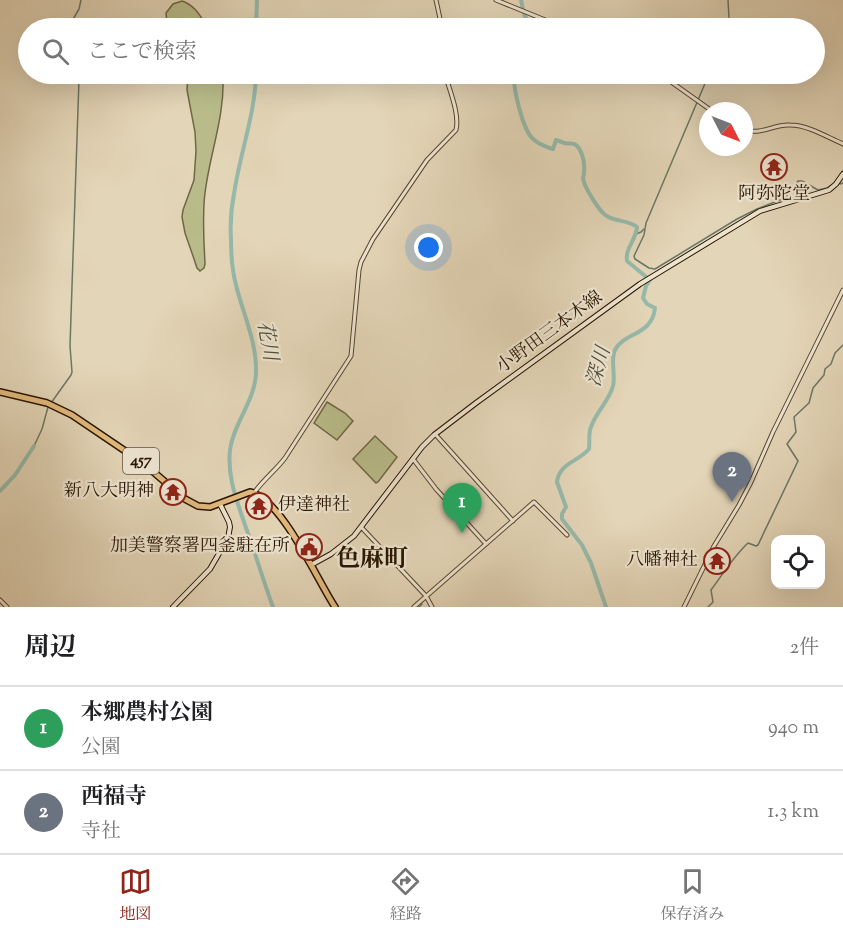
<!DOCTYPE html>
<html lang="ja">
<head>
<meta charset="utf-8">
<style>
	body { margin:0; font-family:"Sorts Mill Goudy","Noto Serif JP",serif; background:#f6f6f6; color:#202124 }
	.controls { position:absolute; right:18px; bottom:18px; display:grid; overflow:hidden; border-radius:12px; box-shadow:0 6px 24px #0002 }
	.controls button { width:54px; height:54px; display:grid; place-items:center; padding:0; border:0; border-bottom:2px solid #e0e0e0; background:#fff; color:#202124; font:30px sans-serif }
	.compass { position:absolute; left:699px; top:102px; width:54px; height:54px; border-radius:50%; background:#fff; box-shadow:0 6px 24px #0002; rotate:132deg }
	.you { position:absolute; left:429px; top:248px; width:21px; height:21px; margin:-15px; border:4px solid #fff; border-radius:50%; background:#1a73e8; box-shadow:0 0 0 9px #1a73e833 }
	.badge { display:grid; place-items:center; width:39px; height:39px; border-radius:50%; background:#8f2418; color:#fff; font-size:20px; font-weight:700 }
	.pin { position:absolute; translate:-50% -50px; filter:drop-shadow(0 2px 3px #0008) }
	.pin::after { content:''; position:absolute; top:32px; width:21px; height:18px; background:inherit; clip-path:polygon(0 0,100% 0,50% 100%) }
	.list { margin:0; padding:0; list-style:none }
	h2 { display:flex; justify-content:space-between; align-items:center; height:78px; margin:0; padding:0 24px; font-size:26px }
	h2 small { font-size:20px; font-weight:400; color:#757577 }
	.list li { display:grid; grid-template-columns:39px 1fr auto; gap:18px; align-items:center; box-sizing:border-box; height:84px; padding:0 24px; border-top:2px solid #e0e0e0 }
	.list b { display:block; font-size:22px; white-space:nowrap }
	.list p { margin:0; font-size:20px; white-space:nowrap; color:#757577 }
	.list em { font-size:20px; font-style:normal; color:#757577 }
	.icon { flex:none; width:33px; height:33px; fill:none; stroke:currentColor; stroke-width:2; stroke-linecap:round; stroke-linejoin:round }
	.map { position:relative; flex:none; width:843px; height:607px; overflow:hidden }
	.search { position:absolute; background:#fff; box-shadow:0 6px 24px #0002; left:18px; right:18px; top:18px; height:66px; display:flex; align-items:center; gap:15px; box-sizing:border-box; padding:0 21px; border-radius:33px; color:#757577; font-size:22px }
	.sheet { height:246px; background:#fff }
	nav { display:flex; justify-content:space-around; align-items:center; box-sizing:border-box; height:84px; border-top:2px solid #e0e0e0; background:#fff; font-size:16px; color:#757577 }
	nav a { display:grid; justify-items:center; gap:3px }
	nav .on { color:#8f2418 }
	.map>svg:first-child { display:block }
	.green { fill:#b9bc8a; stroke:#706846; stroke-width:1.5 }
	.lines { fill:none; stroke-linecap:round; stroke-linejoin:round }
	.stream { stroke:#6a7766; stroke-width:1.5 }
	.river { stroke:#96b9aa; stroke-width:4 }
	.tertiary-casing { stroke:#57452e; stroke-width:5 }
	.secondary-casing { stroke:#281501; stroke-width:6 }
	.trunk-casing { stroke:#281501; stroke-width:8 }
	.tertiary { stroke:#ede4d0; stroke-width:3 }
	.secondary { stroke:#ede4d0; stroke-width:4 }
	.trunk { stroke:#e2ba7c; stroke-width:5 }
	.labels { text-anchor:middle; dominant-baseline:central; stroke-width:4.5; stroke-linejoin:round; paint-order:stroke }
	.shield { fill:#ede4d0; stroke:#63533f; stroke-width:1.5 }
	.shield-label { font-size:16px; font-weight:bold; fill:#281501 }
	.poi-label { font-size:18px; fill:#281501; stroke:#ede4d0; text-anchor:end }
	.street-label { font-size:18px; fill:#281501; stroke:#ede4d0 }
	.water-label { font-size:20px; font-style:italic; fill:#4e4e3c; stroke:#ede4d0 }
	.district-label { font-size:24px; font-weight:bold; fill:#281501; stroke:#ede4d0 }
</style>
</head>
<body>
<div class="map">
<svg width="843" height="607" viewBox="0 0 843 607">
	<rect width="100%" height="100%" fill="#e3d5b7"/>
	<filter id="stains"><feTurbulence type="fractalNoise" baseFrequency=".00333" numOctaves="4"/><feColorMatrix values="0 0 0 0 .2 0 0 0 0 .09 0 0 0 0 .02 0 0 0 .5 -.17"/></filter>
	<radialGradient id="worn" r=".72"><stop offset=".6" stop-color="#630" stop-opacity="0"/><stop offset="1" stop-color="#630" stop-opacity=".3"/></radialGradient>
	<!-- green -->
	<g class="green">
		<path d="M 182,1 C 196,6 200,16 208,28 L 169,28 L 167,24 L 166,13 L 173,4 Z"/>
		<path d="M 188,74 L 223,74 C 225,117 210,152 205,193 C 202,216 204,241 205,264 L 204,268 L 200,271 L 197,268 L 193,256 L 185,233 L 182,217 L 183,210 L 194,180 L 196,151 L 195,132 L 187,90 Z"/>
		<polygon points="327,402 345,413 353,421 337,440 314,423"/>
		<polygon points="375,436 397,457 378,482 376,483 353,459"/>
	</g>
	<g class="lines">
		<!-- stream -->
		<g class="stream">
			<polyline points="68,28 79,9 81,0"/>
			<polyline points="726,28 729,18 728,0"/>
			<polyline points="709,74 646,223 644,235 634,256 635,259 649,268 655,269 737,219 757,209 785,198 798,181 802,181 818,190 827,188 832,185"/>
			<polyline points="840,184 843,183"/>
			<polyline points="636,234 641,232 644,229"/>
			<polyline points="51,403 71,375 72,372 70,346 79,79 76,74"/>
			<polyline points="34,446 42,429 48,407"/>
			<polyline points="419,607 422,604"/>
			<path d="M 708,607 L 713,602 L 711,590 C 723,574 733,557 748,543 L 756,546 L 758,545 L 798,461 L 787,444 L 796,432 L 794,417 L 809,403 L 813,388 L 824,375 L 825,369 L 831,364 L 835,353 L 843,345"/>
		</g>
		<!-- river -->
		<g class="river">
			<polyline points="521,0 524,14 531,28"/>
			<polyline points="256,28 257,0"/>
			<path d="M 256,74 C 255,115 240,153 234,194 C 231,209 230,224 231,240 C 231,254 232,270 236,285 C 243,314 257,342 256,373 C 255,401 233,424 230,450 C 227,477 237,501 245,525 C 255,552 263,580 273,607"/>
			<path d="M 514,74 C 513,88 522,127 532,138 C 537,143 546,147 553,149 L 556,140 C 559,141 562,142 564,143 C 570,145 573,141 577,146 C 583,152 585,165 584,172 C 584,177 582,177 584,182 C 586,189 597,207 603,213 C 611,222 627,219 637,227 C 636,240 625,248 627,261 L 650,280 L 646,286 L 643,298 L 647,304 L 655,308 C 652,336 624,332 615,350 C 610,361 616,375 613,386 C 609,401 596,412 591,427 C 588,434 590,442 589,449 C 578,462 559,463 557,482 L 566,507 L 562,514 L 562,519 L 582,545 L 591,563 L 606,607"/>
			<polyline points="0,491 15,475 34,446"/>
		</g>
		<defs>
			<g id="tertiary">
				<polyline points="436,0 442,28"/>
				<polyline points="496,0 565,28"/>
				<polyline points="660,74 712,111"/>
				<path d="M 744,130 C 764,135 773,124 790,125 C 808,125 827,137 843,144"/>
				<polyline points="435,434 513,521"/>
				<polyline points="413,459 436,489 486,544"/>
				<path d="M 254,493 C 263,480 276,470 285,458 L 351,356 L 359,270 L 361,262 L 373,239 L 427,160 L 456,130 C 460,114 449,89 445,74"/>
				<polyline points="362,528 426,596 432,607"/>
				<polyline points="0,600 7,607"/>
				<polyline points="414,607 534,502 567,535"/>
				<polyline points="684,607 714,546 739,505 751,482 773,432 843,290"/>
			</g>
			<g id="secondary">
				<polyline points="311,565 331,554 354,536 422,447 434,435 476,403 640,284 760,211 829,190 836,184 843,174"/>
				<polyline points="173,607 210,569 228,538 230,527 229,522 220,504"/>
			</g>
			<path id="trunk" d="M 0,392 L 47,403 L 72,415 L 143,463 L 185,499 L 198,506 L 210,507 L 250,492 C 282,499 317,580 335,607"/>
		</defs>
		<!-- tertiary casing -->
		<use href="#tertiary" class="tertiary-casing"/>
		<!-- secondary casing -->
		<use href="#secondary" class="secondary-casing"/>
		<!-- trunk casing -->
		<use href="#trunk" class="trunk-casing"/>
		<!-- tertiary -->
		<use href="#tertiary" class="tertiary"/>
		<!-- secondary -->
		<use href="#secondary" class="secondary"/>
		<!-- trunk -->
		<use href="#trunk" class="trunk"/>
	</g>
	<!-- icons -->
	<defs>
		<symbol id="temple-ring" viewBox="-11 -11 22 22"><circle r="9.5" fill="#ede4d0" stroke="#8f2418" stroke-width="1.5"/><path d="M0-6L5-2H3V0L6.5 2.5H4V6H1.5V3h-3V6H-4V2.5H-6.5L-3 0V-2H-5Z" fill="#8f2418"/></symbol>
		<symbol id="civic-ring" viewBox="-11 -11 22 22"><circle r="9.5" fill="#ede4d0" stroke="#8f2418" stroke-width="1.5"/><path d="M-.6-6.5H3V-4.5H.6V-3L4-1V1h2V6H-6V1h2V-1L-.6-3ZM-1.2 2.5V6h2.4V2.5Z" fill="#8f2418"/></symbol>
	</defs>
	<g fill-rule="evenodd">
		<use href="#temple-ring" x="759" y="152" width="30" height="30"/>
		<use href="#temple-ring" x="158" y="477" width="30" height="30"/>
		<use href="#temple-ring" x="244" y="491" width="30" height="30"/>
		<use href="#civic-ring" x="294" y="532" width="30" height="30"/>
		<use href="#temple-ring" x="702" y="546" width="30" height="30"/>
	</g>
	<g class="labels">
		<!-- shield labels -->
		<rect class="shield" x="123" y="448" width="36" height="26" rx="4.5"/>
		<g class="shield-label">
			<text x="141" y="461">457</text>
		</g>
		<!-- poi labels -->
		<g class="poi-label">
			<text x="774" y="195" text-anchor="middle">阿弥陀堂</text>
			<text x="154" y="492">新八大明神</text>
			<text x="278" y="506" text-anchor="start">伊達神社</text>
			<text x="290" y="547">加美警察署四釜駐在所</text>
			<text x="698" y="561">八幡神社</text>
		</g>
		<!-- street labels -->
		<g class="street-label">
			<text transform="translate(550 333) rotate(-36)">小野田三本木線</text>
		</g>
		<!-- water labels -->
		<g class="water-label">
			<text transform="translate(266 341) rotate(80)">花川</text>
			<text transform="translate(600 367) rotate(-74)">深川</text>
		</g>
		<!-- district labels -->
		<g class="district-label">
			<text x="372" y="560">色麻町</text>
		</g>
	</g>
	<rect width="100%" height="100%" filter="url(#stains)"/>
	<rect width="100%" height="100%" fill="url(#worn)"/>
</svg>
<div class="controls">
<button><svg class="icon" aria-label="locate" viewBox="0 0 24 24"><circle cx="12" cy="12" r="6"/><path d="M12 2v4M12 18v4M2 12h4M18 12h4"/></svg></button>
</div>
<svg class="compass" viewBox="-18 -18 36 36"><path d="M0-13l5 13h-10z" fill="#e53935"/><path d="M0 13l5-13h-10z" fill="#757577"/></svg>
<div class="you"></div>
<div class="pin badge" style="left:462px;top:533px;background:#2e9e5b">1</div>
<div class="pin badge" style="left:732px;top:502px;background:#6b7280">2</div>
<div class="search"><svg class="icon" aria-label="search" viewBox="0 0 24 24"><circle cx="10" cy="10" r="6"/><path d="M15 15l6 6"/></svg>ここで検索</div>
</div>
<section class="sheet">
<h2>周辺<small>2件</small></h2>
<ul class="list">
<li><span class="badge" style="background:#2e9e5b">1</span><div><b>本郷農村公園</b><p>公園</p></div><em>940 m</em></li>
<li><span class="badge" style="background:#6b7280">2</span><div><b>西福寺</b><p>寺社</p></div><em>1.3 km</em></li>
</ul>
</section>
<nav>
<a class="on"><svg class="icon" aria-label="map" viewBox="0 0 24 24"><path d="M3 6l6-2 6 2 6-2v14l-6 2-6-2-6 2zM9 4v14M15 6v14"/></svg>地図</a>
<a><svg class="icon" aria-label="directions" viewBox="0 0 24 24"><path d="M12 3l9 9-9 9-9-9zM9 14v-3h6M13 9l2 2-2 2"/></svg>経路</a>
<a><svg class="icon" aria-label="saved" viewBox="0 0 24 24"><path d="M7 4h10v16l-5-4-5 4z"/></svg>保存済み</a>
</nav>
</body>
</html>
